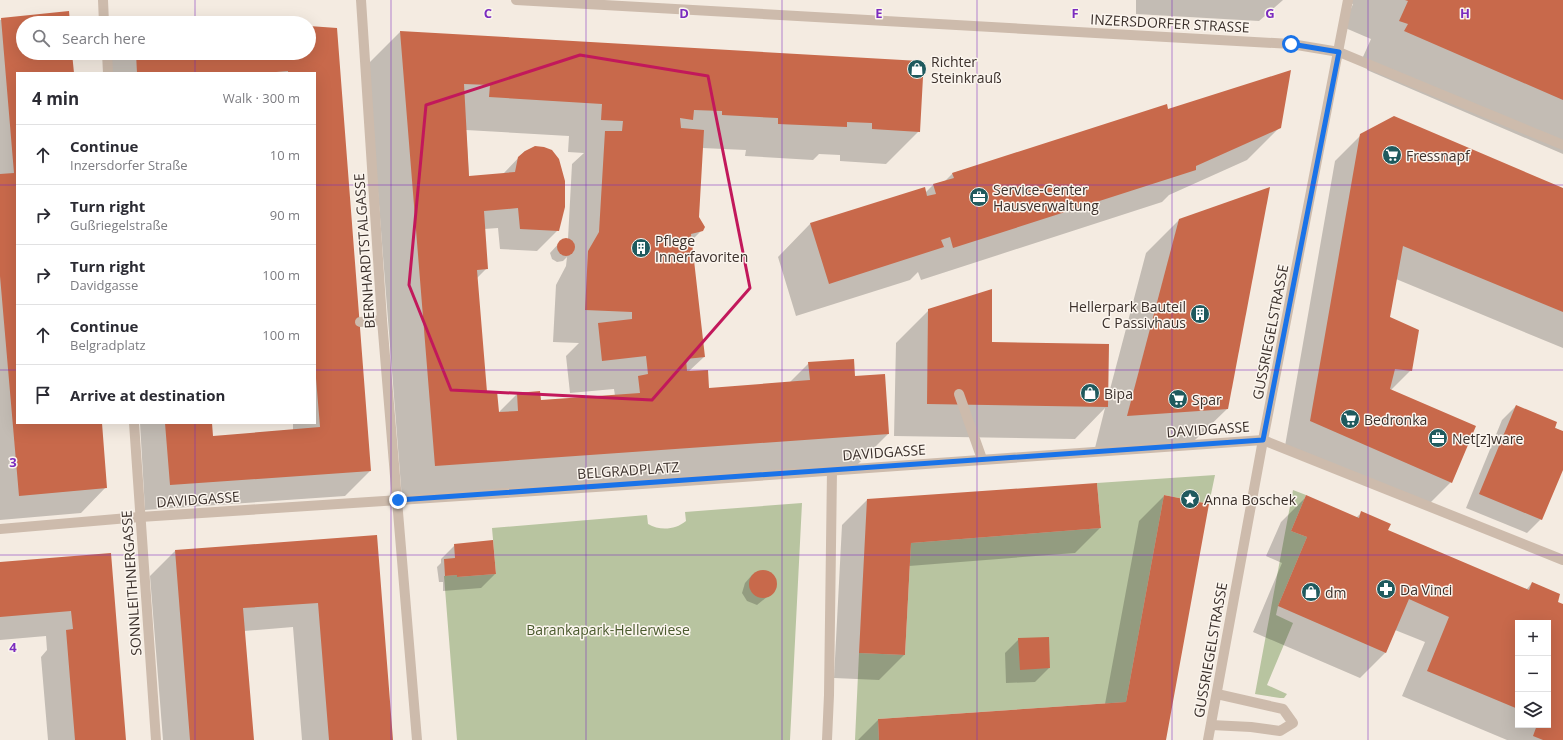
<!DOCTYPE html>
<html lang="en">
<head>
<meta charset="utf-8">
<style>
	body { margin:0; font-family:"Open Sans",sans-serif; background:#f2f2f3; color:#2b2b33 }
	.controls { position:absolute; right:12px; bottom:12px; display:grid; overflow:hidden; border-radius:0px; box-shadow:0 4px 16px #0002 }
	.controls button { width:36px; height:36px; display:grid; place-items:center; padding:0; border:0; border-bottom:1px solid #e1e1e2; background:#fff; color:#2b2b33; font:20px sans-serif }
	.stop { position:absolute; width:12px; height:12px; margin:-9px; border:3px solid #1a73e8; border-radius:50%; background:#fff }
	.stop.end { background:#1a73e8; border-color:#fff; box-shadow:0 1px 4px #0008 }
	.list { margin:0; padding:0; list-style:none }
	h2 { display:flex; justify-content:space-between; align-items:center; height:52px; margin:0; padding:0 16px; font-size:17px }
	h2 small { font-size:13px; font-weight:400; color:#7c7c81 }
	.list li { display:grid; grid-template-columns:26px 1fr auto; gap:12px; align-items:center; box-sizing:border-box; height:60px; padding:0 16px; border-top:1px solid #e1e1e2 }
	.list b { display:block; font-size:15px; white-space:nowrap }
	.list p { margin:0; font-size:13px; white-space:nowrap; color:#7c7c81 }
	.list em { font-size:13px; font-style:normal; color:#7c7c81 }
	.icon { flex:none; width:22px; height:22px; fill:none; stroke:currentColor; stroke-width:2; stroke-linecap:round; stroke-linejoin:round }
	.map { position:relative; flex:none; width:1563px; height:740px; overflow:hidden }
	.search { position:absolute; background:#fff; box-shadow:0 4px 16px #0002; left:16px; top:16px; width:300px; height:44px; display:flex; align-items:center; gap:10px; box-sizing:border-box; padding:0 14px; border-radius:22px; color:#7c7c81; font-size:15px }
	.panel { position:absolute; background:#fff; box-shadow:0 4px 16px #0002; left:16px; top:72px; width:300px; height:352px; border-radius:0px }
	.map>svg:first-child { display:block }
	.green { fill:#b8c4a0 }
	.shadow { fill:#0003; fill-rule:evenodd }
	.building { fill:#c8694b; fill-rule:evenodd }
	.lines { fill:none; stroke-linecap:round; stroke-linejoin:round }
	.service { stroke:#cdbbac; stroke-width:10 }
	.minor { stroke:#cdbbac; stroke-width:10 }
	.tertiary { stroke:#cdbbac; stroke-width:10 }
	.route { stroke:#1a73e8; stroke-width:5 }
	.marked { fill:none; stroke:#c2185b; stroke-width:3; stroke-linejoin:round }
	.grid { fill:none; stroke:#7b2cbf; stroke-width:1; stroke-opacity:0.55 }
	.labels { text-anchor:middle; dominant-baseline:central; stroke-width:3; stroke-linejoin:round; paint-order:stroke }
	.street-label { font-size:14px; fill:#3b302b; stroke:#fbf5ee }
	.poi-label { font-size:14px; fill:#3b302b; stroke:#fbf5ee; text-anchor:start }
	.park-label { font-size:14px; fill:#4a5a2e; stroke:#fbf5ee }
	.grid-label { font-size:13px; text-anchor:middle; font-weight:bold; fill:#7b2cbf; stroke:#fbf5ee; stroke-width:3; stroke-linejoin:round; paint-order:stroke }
</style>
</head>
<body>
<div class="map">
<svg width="1563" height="740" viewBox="0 0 1563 740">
	<rect width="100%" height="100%" fill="#f4ebe1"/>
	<!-- green -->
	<g class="green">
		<polygon points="1215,475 1209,504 1164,495 1126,702 878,719 879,740 855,740 859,653 905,655 911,543 1101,528 1097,483"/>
		<polygon points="1293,490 1306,495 1291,531 1307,537 1278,606 1276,615 1293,623 1267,685 1287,694 1284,698 1280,698 1255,694"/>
		<path d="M 802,503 L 790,740 L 457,740 L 444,576 L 457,575 L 457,577 L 496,574 L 492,528 L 647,515 L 648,524 C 660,531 675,530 686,521 L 685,512 Z"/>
	</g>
	<!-- shadow -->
	<g class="shadow">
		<polygon points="1136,0 1283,0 1259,21 1136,14"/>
		<polygon points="1349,0 1563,0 1563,154 1367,70 1370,62 1362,59 1371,39 1343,27 1353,4 1348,3"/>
		<polygon points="68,12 69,23 23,23 23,53 71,53 73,73 17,73 17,423 101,423 106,487 81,513 0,520 0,20"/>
		<polygon points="309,27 370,471 345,496 145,510 140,423 211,423 212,437 293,430 293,423 315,423 315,73 111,73 109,53 309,53"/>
		<path d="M 400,32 L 919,131 L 886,164 L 840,161 L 840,155 L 819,154 L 813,160 L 745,156 L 746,150 L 702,148 L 698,217 L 702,230 L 691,241 L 704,357 L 688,372 L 708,389 L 789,383 L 809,363 L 854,377 L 888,434 L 855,467 L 402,499 L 368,64 ZM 466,130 L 569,136 L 568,152 L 584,153 L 572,164 L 568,239 L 561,241 L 550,253 L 552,259 L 557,262 L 563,261 L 567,257 L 566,266 L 556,285 L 553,342 L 579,343 L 566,356 L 570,393 L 614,389 L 615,396 L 540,401 L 518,393 L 498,413 L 486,393 L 476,279 L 487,268 L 484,229 L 498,228 L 500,249 L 537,251 L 558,230 L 565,194 L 561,168 L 525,151 L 503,174 L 469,177 Z"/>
		<polygon points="1168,110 1280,127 1247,160 1169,195 1162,202 921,280 918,272 910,280 796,316 778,257 810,224 925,193 933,185 945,181 953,173"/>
		<polygon points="1361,135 1563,189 1563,348 1396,279 1389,318 1411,370 1391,390 1451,482 1426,507 1285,446 1335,161"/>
		<polygon points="1179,220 1227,409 1194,441 1095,448 1105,408 1075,439 894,436 896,343 929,310 991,343 1108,397 1146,253"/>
		<polygon points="1516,406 1563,432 1563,468 1541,519 1527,533 1466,508 1502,420"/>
		<polygon points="1164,496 1165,740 858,740 878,720 1105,704 1139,521"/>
		<path d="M 1306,497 L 1356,518 L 1362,512 L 1387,531 L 1526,590 L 1532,583 L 1556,602 L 1563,605 L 1563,740 L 1507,740 L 1402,696 L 1425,642 L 1395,630 L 1386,652 L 1360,678 L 1253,632 L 1282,563 L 1266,556 L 1281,522 ZM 1518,623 L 1548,623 L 1548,725 L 1518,725 Z"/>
		<polygon points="867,500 1100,528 1075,553 909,566 904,655 879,680 834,678 842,525"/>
		<polygon points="376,536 392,740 302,740 293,627 244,631 253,740 163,740 150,576 175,551"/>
		<polygon points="455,545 495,574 481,588 443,591 443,582 439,582 437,567 441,563 441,559"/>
		<polygon points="110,554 125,740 48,740 41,657 47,650 46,636 0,640 0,563"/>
		<polygon points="761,571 771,573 776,582 773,592 757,605 747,601 742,593 745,583 752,575"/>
		<polygon points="1019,639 1049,668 1035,682 1006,683 1005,653"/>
	</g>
	<!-- building -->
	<g class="building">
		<polygon points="1405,0 1563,0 1563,100 1404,31 1408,24 1399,21 1408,1"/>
		<polygon points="69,11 70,23 23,23 23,53 72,53 74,73 17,73 17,423 102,423 107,488 19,496 0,276 0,174 14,173 1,18"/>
		<polygon points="158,17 239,22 239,23 133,23 133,19"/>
		<polygon points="309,26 337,28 371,471 170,485 165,423 212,423 213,436 320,427 315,366 315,73 288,73 288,71 264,73 137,73 136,53 309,53"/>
		<path d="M 400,31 L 920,61 L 919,77 L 923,77 L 920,132 L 872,129 L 872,123 L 847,122 L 847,127 L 778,124 L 778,118 L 722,115 L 722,111 L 694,110 L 693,120 L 680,118 L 681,128 L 704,130 L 699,217 L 705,227 L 703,231 L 691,234 L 705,357 L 686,359 L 687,371 L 708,370 L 709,388 L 810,380 L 808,362 L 854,359 L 855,376 L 885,374 L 889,434 L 435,466 ZM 464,84 L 490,85 L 489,97 L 602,104 L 601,120 L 623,121 L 622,131 L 605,131 L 599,232 L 588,251 L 585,310 L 632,312 L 632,319 L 598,323 L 602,361 L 646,356 L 648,374 L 638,376 L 640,393 L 541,400 L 540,391 L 517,393 L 518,411 L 499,412 L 497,391 L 487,392 L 477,270 L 488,269 L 484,211 L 518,208 L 520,229 L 559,231 L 565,207 L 565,181 L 559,159 L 552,150 L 544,147 L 535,146 L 525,151 L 518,157 L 515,172 L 469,176 Z"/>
		<polygon points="1291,70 1281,128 1196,166 1196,170 953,248 950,237 941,240 944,247 829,284 810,223 925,187 927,196 936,194 933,184 954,178 952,173 1167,104 1168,109"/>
		<polygon points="1394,116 1563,188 1563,312 1403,246 1390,317 1419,330 1412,371 1395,369 1390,389 1476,426 1452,483 1310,421 1360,134"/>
		<polygon points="1270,187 1228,409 1127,416 1179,219"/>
		<circle cx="566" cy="247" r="9"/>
		<polygon points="992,289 992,342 1109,344 1108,407 927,404 928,309"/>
		<polygon points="1516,405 1557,422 1555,428 1563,431 1563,470 1542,520 1479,494"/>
		<polygon points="1097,483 1101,528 911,543 905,655 859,653 867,499"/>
		<polygon points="1164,495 1209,504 1166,740 879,740 878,719 1126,702"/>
		<polygon points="1306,495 1359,518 1361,511 1391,524 1388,530 1529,590 1532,582 1560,594 1558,602 1563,604 1563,740 1543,740 1533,736 1537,725 1548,725 1548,623 1518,623 1518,709 1427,671 1449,617 1409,599 1386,653 1278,606 1307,537 1291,531"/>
		<polygon points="377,535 393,740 329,740 318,603 243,608 254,740 190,740 175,550"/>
		<polygon points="493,540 496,574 457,577 457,575 445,576 444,559 455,558 454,544"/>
		<polygon points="111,553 126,740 75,740 66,630 73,629 71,611 0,617 0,562"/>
		<circle cx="763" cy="584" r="14"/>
		<polygon points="1049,637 1050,668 1020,670 1018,638"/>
	</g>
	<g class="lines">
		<!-- service -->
		<g class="service">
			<polyline points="360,322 382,320"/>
			<polyline points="959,394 982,459"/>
			<polyline points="1211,725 1251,727 1280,731 1293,723 1283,709 1217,694"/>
		</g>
		<!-- minor -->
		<g class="minor">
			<polyline points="103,0 104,23"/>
			<polyline points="361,0 382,320 417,740"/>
			<polyline points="516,0 1291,44 1339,52 1563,145"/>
			<polyline points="107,53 108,73"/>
			<polyline points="134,423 156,740"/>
			<polyline points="0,529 140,517 657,483 1263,440 1208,740"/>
			<polyline points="827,740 829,695 832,470"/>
		</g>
		<!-- tertiary -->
		<polyline class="tertiary" points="1348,0 1263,440 1563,560"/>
	</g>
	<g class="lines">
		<!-- route -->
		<polyline class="route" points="398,500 1263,440 1339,52 1291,44"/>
	</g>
	<!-- marked area -->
	<path class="marked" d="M 580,55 L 708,76 L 750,288 L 652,400 L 451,390 L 409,285 L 426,105 Z"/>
	<!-- grid -->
	<path class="grid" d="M 195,0 L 195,23M 391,0 L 391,740M 586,0 L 586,740M 782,0 L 782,740M 977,0 L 977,740M 1172,0 L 1172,740M 1368,0 L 1368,740M 195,53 L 195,73M 0,185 L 17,185M 315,185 L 1563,185M 0,370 L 17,370M 315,370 L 1563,370M 195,423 L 195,740M 0,555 L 1563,555"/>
	<!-- icons -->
	<defs>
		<symbol id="shop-disc" viewBox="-11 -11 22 22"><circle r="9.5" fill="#1f5a5e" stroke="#fbf5ee"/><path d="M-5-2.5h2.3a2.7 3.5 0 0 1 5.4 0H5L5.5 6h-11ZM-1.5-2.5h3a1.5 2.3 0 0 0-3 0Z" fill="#fff"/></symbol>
		<symbol id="supermarket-disc" viewBox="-11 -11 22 22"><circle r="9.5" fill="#1f5a5e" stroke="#fbf5ee"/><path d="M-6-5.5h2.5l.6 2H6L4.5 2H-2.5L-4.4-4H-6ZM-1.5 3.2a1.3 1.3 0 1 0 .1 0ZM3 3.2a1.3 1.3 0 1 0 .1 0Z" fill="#fff"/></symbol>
		<symbol id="office-disc" viewBox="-11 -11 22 22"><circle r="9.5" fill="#1f5a5e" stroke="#fbf5ee"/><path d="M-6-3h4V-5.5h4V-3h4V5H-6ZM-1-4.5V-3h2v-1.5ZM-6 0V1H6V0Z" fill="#fff"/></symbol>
		<symbol id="building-disc" viewBox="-11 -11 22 22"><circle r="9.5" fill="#1f5a5e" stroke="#fbf5ee"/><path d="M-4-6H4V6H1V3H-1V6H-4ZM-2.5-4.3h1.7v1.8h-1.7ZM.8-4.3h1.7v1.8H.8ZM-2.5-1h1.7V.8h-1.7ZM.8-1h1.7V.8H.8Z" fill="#fff"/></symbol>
		<symbol id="sight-disc" viewBox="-11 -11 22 22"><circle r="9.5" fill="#1f5a5e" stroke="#fbf5ee"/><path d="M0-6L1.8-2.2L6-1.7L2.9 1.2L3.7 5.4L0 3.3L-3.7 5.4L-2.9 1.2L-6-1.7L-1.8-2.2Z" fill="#fff"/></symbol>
		<symbol id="pharmacy-disc" viewBox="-11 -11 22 22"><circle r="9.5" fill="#1f5a5e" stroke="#fbf5ee"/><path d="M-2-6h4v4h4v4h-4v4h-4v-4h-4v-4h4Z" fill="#fff"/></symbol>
	</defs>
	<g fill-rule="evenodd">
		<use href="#shop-disc" x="906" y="58" width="22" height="22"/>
		<use href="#supermarket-disc" x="1381" y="144" width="22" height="22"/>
		<use href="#office-disc" x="968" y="186" width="22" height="22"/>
		<use href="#building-disc" x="630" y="237" width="22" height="22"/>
		<use href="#building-disc" x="1189" y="303" width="22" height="22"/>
		<use href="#shop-disc" x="1079" y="382" width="22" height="22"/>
		<use href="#supermarket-disc" x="1167" y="388" width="22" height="22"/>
		<use href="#supermarket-disc" x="1339" y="408" width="22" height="22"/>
		<use href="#office-disc" x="1427" y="427" width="22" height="22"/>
		<use href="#sight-disc" x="1179" y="488" width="22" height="22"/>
		<use href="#pharmacy-disc" x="1375" y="578" width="22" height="22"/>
		<use href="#shop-disc" x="1300" y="581" width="22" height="22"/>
	</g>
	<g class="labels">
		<!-- street labels -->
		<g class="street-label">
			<text transform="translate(1170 23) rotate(3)">INZERSDORFER STRASSE</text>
			<text transform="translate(364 251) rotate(-94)">BERNHARDTSTALGASSE</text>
			<text transform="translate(1270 332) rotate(-79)">GUSSRIEGELSTRASSE</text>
			<text transform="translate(1208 429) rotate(-4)">DAVIDGASSE</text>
			<text transform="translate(884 452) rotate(-4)">DAVIDGASSE</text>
			<text transform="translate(628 470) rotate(-4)">BELGRADPLATZ</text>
			<text transform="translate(198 499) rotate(-4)">DAVIDGASSE</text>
			<text transform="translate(131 583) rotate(-94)">SONNLEITHNERGASSE</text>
			<text transform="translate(1210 650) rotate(-80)">GUSSRIEGELSTRASSE</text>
		</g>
		<!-- poi labels -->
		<g class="poi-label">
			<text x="931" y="61">Richter<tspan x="931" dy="16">Steinkrauß</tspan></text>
			<text x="1406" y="155">Fressnapf</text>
			<text x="993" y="189">Service-Center<tspan x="993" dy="16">Hausverwaltung</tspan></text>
			<text x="655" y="240">Pflege<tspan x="655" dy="16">Innerfavoriten</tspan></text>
			<text x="1186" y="306" text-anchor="end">Hellerpark Bauteil<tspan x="1186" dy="16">C Passivhaus</tspan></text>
			<text x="1104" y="393">Bipa</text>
			<text x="1192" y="399">Spar</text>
			<text x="1364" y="419">Bedronka</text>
			<text x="1452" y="438">Net[z]ware</text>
			<text x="1204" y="499">Anna Boschek</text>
			<text x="1400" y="589">Da Vinci</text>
			<text x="1325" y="592">dm</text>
		</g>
		<!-- park labels -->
		<g class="park-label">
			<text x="608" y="629">Barankapark-Hellerwiese</text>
		</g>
	</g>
	<g class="grid-label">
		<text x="488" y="18">C</text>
		<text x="684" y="18">D</text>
		<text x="879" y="18">E</text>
		<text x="1075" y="18">F</text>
		<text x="1270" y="18">G</text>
		<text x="1465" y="18">H</text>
		<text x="13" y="467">3</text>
		<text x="13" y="652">4</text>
	</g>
</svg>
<div class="controls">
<button>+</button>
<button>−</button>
<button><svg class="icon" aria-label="layers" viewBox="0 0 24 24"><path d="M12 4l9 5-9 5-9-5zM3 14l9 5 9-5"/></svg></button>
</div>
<div class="stop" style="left:1291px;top:44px"></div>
<div class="stop end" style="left:398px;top:500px"></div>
<div class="search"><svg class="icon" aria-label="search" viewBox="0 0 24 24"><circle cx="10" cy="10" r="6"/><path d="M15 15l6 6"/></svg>Search here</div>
<section class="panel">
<h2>4 min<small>Walk · 300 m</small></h2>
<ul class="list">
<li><svg class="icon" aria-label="ahead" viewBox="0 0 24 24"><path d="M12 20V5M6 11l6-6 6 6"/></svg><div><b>Continue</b><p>Inzersdorfer Straße</p></div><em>10 m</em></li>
<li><svg class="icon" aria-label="right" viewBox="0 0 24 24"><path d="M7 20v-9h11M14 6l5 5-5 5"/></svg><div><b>Turn right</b><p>Gußriegelstraße</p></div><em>90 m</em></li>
<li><svg class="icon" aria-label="right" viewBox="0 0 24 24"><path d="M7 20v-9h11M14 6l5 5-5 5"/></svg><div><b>Turn right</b><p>Davidgasse</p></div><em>100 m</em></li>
<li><svg class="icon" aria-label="ahead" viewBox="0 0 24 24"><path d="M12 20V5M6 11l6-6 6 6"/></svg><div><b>Continue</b><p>Belgradplatz</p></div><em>100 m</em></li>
<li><svg class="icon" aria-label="arrive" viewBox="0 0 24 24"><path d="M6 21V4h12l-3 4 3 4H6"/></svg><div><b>Arrive at destination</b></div></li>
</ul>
</section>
</div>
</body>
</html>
